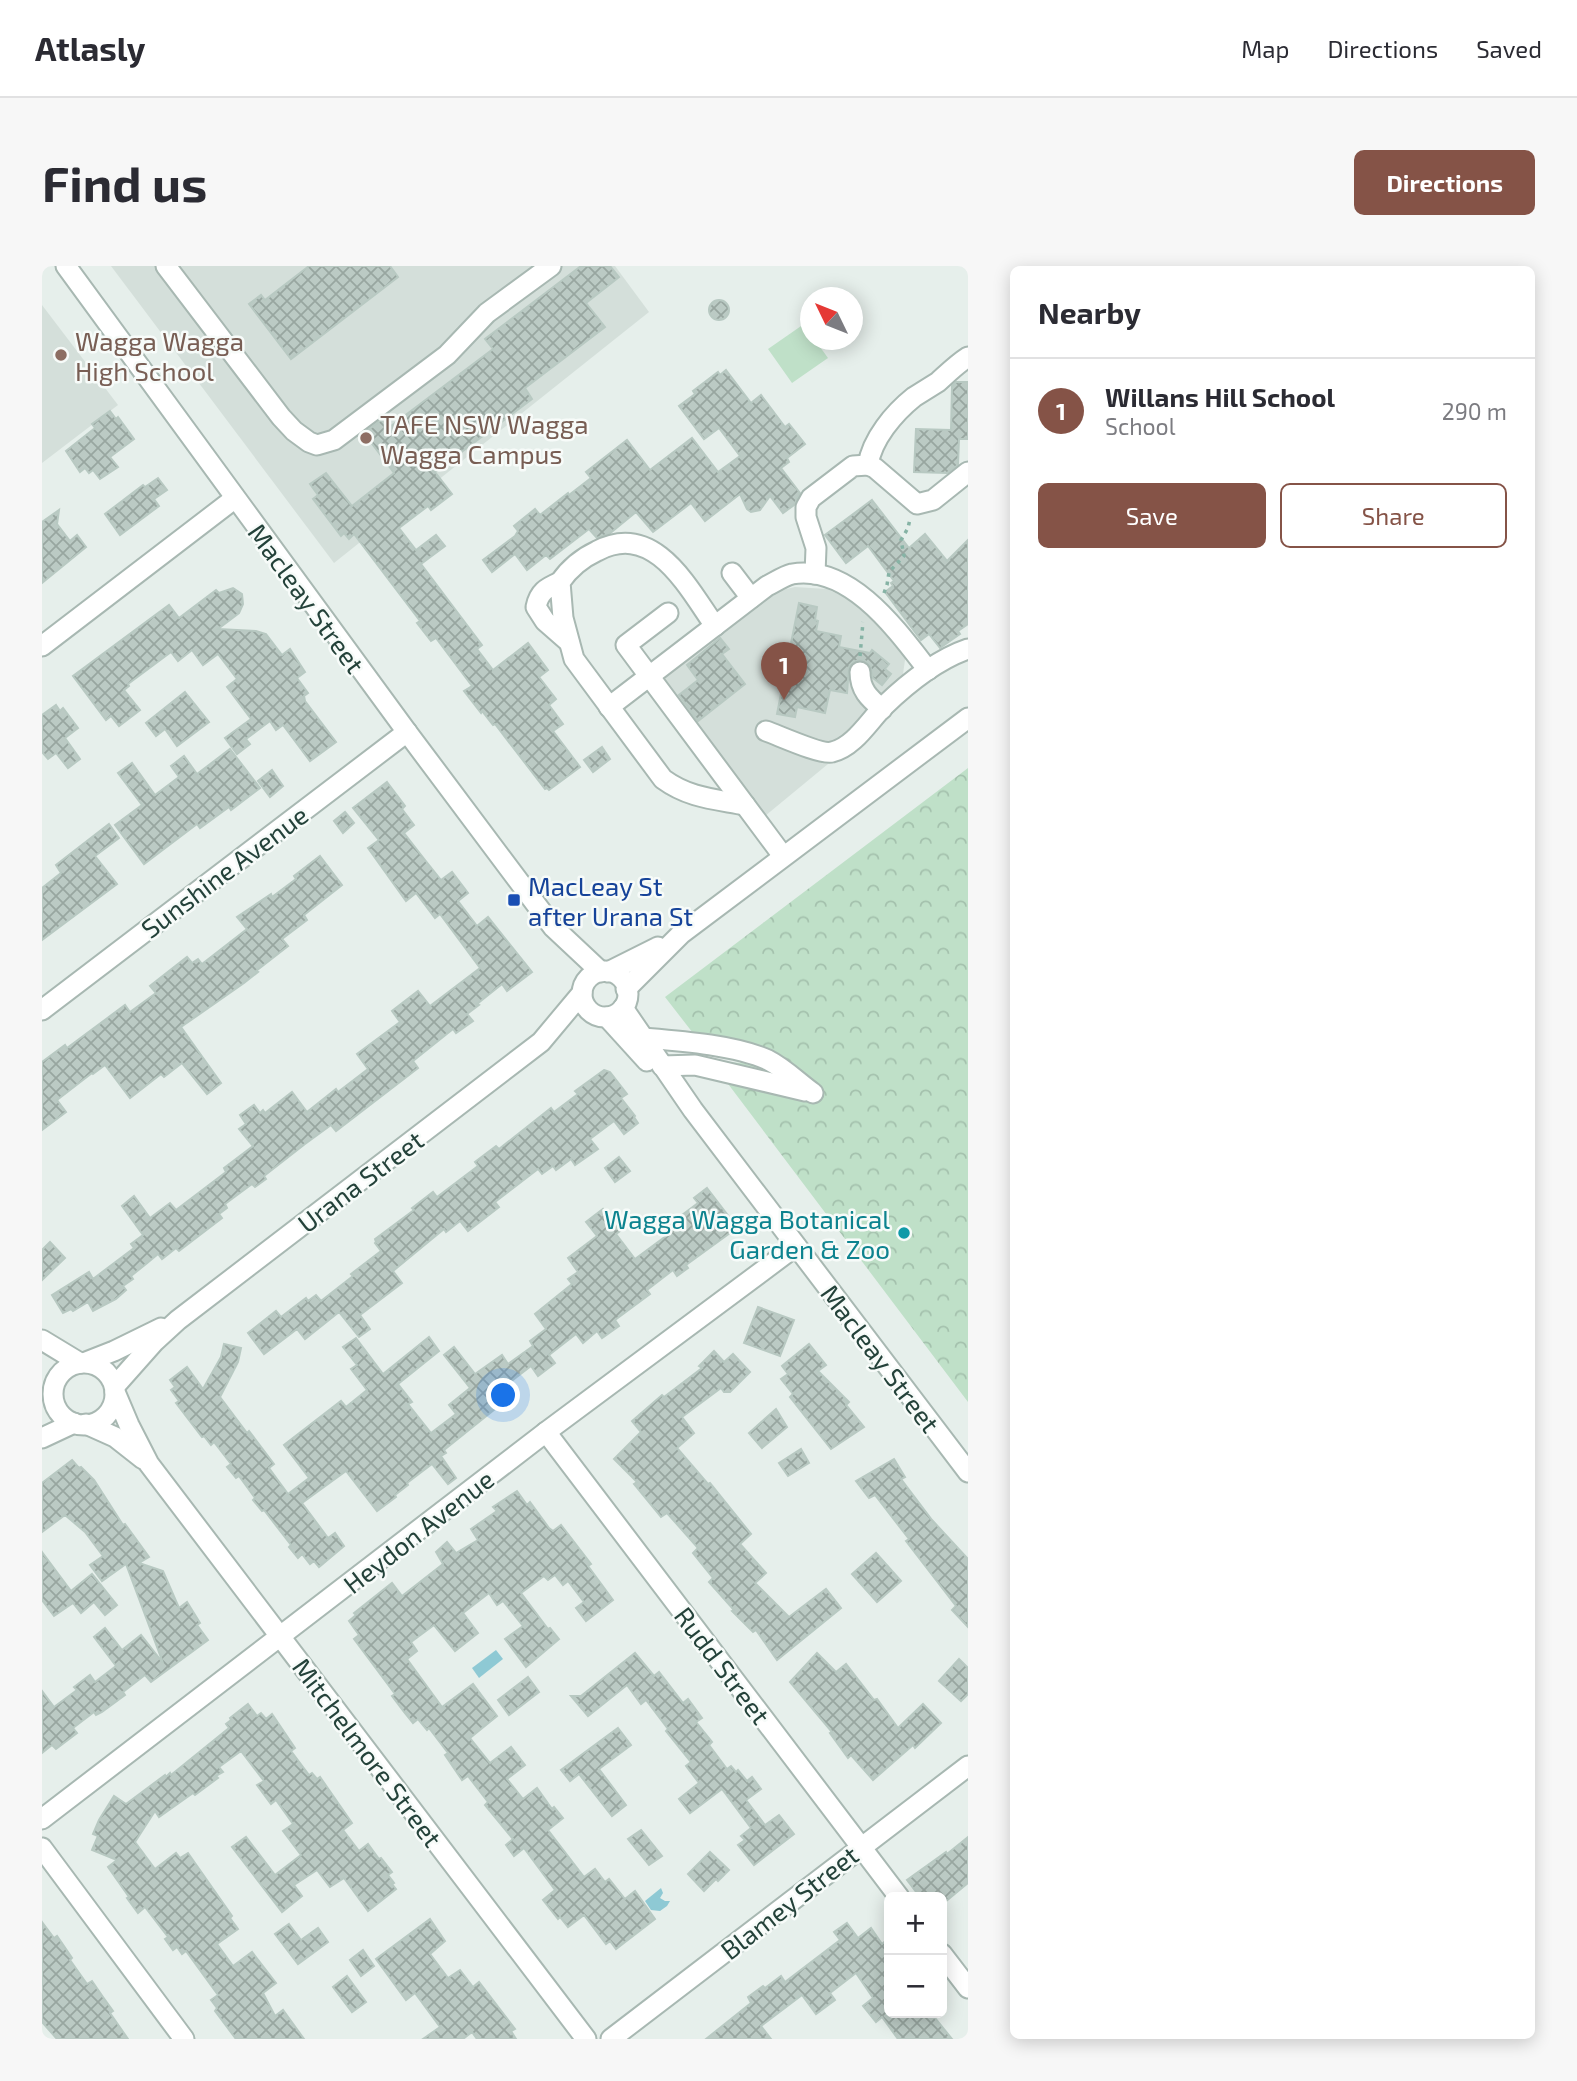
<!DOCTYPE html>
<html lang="en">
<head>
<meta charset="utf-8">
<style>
	body { margin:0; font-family:"Exo 2",sans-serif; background:#f7f7f7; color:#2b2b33 }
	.controls { position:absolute; right:21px; bottom:21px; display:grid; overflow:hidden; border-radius:10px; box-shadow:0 4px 18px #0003 }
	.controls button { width:63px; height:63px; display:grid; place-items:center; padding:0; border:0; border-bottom:2px solid #e1e1e2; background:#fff; color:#2b2b33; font:35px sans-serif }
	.compass { position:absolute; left:758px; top:21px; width:63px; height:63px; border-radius:50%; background:#fff; box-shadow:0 4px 18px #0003; rotate:313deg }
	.you { position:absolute; left:462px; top:1130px; width:24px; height:24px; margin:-18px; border:5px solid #fff; border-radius:50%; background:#1a73e8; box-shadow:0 0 0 10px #1a73e833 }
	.badge { display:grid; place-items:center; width:46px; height:46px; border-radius:50%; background:#855347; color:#fff; font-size:23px; font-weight:700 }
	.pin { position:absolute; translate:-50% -58px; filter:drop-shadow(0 2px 4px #0008) }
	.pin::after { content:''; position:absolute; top:37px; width:24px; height:21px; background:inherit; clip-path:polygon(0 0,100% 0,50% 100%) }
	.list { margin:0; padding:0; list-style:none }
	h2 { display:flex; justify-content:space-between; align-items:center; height:91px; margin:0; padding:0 28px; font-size:30px }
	h2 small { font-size:23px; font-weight:400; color:#7c7c81 }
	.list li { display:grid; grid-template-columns:46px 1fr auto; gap:21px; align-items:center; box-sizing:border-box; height:105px; padding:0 28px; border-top:2px solid #e1e1e2 }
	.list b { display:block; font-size:26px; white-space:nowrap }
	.list p { margin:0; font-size:23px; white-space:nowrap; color:#7c7c81 }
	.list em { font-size:23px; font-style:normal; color:#7c7c81 }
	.actions { display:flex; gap:14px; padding:21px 28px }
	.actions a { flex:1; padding:16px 0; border:2px solid #855347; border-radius:10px; text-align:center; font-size:24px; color:#855347 }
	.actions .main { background:#855347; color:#fff }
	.map { position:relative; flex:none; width:926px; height:1773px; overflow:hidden; border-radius:10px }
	header { display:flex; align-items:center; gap:42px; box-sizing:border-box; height:98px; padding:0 35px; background:#fff; border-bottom:2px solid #e1e1e2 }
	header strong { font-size:33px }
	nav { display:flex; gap:38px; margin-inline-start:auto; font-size:24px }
	.intro { display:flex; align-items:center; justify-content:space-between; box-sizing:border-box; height:168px; padding:0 42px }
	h1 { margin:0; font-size:49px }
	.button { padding:18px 32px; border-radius:10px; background:#855347; color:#fff; font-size:24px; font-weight:700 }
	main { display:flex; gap:42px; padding:0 42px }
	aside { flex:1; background:#fff; border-radius:10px; box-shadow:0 4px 18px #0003 }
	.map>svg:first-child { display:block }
	.built { fill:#d4dfda }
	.park { fill:url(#park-crowns) }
	.garden { fill:#bfe0c8 }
	.water { fill:#8ec9d4 }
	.building { fill:url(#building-cross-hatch); stroke:#b8c9c2; stroke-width:2 }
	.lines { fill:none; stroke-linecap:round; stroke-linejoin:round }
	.minor-casing { stroke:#a8b8b2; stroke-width:23 }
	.path { stroke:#86b3a5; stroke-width:3.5; stroke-dasharray:3.5 5; stroke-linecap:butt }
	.minor { stroke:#fff; stroke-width:19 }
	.education-dot { fill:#8d6e63; stroke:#f7fbf9; stroke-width:2.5 }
	.transit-dot { fill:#1a4fb4; stroke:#f7fbf9; stroke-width:2.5 }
	.culture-dot { fill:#0f9aa8; stroke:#f7fbf9; stroke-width:2.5 }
	.labels { text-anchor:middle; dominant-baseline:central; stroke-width:5; stroke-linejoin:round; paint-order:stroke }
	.education-label { font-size:26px; fill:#785e54; stroke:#f7fbf9; text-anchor:start }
	.street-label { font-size:26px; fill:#24423a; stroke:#f7fbf9 }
	.transit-label { font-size:26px; fill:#164399; stroke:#f7fbf9; text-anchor:start }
	.culture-label { font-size:26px; fill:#0d838f; stroke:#f7fbf9; text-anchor:end }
</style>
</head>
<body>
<header>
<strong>Atlasly</strong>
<nav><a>Map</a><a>Directions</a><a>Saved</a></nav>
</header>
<div class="intro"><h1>Find us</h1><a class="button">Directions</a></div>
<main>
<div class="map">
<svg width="926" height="1773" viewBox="0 0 926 1773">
	<defs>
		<pattern id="park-crowns" width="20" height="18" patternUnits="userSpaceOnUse" patternTransform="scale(1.75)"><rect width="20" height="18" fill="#bfe0c8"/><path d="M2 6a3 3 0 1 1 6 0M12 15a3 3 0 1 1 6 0" fill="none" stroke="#a4c1ad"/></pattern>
		<pattern id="building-cross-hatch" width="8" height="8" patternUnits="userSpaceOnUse" patternTransform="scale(1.75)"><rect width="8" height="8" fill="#bbcac4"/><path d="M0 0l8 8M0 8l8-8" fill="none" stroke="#98a6a0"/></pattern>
	</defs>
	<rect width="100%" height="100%" fill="#e6efeb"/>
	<!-- built -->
	<g class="built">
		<polygon points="69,0 573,0 607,46 292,297"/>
		<polygon points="0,39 76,139 0,197"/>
		<polygon points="753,321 785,323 818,338 864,387 860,415 849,446 723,550 622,423 624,405 727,327"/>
	</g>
	<!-- park -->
	<polygon class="park" points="926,502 926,1136 668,794 698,797 704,788 661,780 623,731"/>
	<!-- garden -->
	<polygon class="garden" points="762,58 768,67 768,74 773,74 786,92 750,117 726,83"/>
	<!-- water -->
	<g class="water">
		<polygon points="454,1384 461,1393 437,1412 430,1402"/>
		<polygon points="619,1622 621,1627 618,1632 623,1635 628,1635 625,1640 618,1645 609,1644 603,1635"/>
	</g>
	<!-- building -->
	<g class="building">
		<polygon points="267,0 348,0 356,11 249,93 207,38 219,29 223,34"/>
		<polygon points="539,0 568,0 577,11 544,37 563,61 483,122 490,133 393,206 410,228 389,244 386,240 357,262 374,284 394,269 403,280 379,298 440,379 435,383 451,404 486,377 506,404 497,411 514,433 507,439 521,458 511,465 538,501 507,524 505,522 503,523 453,458 451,459 440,445 439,447 422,425 430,420 394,372 389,375 375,357 378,355 312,268 307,273 302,267 299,270 271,233 276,229 268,218 284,207 310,240 352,207 322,167 342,152 349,160 451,83 443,73"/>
		<circle cx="677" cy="44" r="10"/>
		<polygon points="684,104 709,137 719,129 743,161 747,158 763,178 745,192 747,196 739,202 758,227 752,239 741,247 728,230 718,244 709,246 705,243 698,228 663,255 649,237 611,266 594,246 567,268 555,272 547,263 508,293 504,289 485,304 473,288 450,306 441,294 473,270 476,265 472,260 493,243 498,249 526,227 527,229 549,212 544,206 585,174 608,204 650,172 676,206 698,190 677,162 662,173 637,140 653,128 651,125 676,106 678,109"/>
		<polygon points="914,116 926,116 926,173 917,173 916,199 905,207 872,206 874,163 909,164 910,120"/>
		<polygon points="68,145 74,153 76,151 92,173 68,191 76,201 58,213 51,204 47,207 43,202 38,206 24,185 53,162 50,158"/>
		<polygon points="116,212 125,224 112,233 117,240 78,269 63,248 101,219 103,221"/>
		<polygon points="830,234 867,282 883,268 905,295 926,274 926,358 916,365 918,368 898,382 887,368 879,374 843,326 851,320 849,317 852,315 826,280 804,297 783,269"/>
		<polygon points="17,244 15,258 28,275 35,269 44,281 0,317 0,256"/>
		<polygon points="191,322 200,328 201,338 197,347 176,363 214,365 224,368 240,389 248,383 263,406 255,412 266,427 262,430 263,435 294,476 268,495 241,459 234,464 228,455 204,473 208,478 195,488 183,472 209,453 185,421 195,413 176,388 161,399 150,384 136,395 129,386 86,418 87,420 82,424 98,444 77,460 69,450 64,454 31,410 127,339 137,352 174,324 177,327"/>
		<polygon points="757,337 775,341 773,354 776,355 774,365 799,370 797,381 828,387 830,384 847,398 843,403 849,408 840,419 831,412 828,399 823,395 817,394 811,396 807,401 805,427 788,424 783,447 755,441 753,451 735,448"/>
		<polygon points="678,372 687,383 680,388 703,418 656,455 637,429 656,414 645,399"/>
		<polygon points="143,426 167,456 135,480 123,463 114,470 104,457"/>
		<polygon points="14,439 18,445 21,442 36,462 23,472 38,493 26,502 14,487 6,493 0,486 0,449"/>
		<polygon points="560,481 568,493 551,506 542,494"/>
		<polygon points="188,483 218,522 189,544 187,541 158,562 155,558 102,598 73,559 100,539 76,507 90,497 113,529 137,511 129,500 142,490 155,508"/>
		<polygon points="230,504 241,520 228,531 216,515"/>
		<polygon points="345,516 363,540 360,543 372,559 362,567 383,594 399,614 410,606 426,627 416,635 435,660 446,651 490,706 465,725 460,718 435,738 437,739 425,748 431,755 414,767 411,763 371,795 376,802 294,865 289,859 263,878 222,910 224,913 213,921 210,918 183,938 185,942 177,948 180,952 137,985 134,982 120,993 116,988 104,998 89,1010 91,1013 81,1020 84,1024 74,1033 51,1045 46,1036 31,1045 29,1043 21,1047 10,1029 47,1006 51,1013 92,982 89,978 101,969 80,940 92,930 108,952 128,937 134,944 184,906 182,902 211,880 197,863 204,858 198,849 212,839 218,847 221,844 223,847 250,826 265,846 294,823 296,826 326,803 315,788 358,756 350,745 376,725 388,740 438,702 398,648 393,652 374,627 364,635 326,582 337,574 311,542"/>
		<polygon points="303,546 312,557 301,567 292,555"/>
		<polygon points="67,558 77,572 53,590 75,618 0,674 0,622 19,607 14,599"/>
		<polygon points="278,590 300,619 262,649 265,654 240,673 246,680 214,705 216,706 202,717 139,761 179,817 165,828 140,797 122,811 119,808 88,832 63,799 51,808 50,807 15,834 24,846 0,864 0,796 23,779 25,782 83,739 88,746 114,727 108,720 145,691 150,697 156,693 160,698 205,663 195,651 229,628 230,631 254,613 252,610"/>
		<polygon points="562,804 568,806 585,828 579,832 593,850 592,851 596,857 582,868 572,855 548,873 556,883 533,899 529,893 514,904 511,900 500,908 496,903 453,936 457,941 426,965 418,955 404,966 402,963 351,1005 360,1017 318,1049 328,1063 317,1071 297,1046 263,1073 255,1063 222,1088 206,1067 234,1045 239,1051 264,1032 266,1035 274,1029 279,1035 311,1010 309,1008 339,985 333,977 334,976 333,973 372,944 370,942 391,926 395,931 436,900 433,896 454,880 457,883 509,842 512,846 536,828 533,825"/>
		<polygon points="577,891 588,905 573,916 563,902"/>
		<polygon points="665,922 688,952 684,955 692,964 644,999 646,1002 635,1010 631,1004 605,1024 608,1028 573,1054 577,1060 560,1072 555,1065 541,1077 534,1068 507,1089 513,1097 496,1110 489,1100 467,1117 472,1123 461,1132 463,1135 402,1184 404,1187 399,1190 414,1212 406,1218 390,1198 365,1217 366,1219 353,1229 354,1231 335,1245 304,1205 260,1237 286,1272 293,1267 302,1280 277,1301 272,1295 268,1298 260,1288 256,1292 247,1281 249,1279 222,1244 220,1245 211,1234 213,1232 197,1210 194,1212 185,1201 189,1198 172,1176 169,1179 162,1170 160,1171 134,1137 137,1135 129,1124 133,1121 128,1114 145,1101 161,1123 179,1091 182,1078 199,1082 196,1096 178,1131 205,1167 207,1165 232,1198 227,1202 246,1228 267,1212 242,1179 299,1135 304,1141 325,1124 309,1103 315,1099 301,1081 314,1072 341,1108 387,1071 397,1085 356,1118 370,1136 366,1138 389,1167 414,1148 407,1139 428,1122 402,1089 412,1081 433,1108 460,1089 466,1098 491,1080 488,1075 504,1063 493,1048 530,1018 526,1013 536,1006 526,992 555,970 544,956 561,943 578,965 574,968 593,993 624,970 620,964 656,937 652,932"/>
		<polygon points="8,976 23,992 0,1014 0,984"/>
		<polygon points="716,1041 752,1054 738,1090 702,1077"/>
		<polygon points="767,1078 784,1099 776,1105 807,1136 804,1139 822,1161 789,1183 748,1131 751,1128 739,1113 746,1108 740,1100"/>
		<polygon points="672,1085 682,1096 691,1088 708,1106 688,1126 682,1126 679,1122 640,1151 652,1167 635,1182 666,1218 668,1217 709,1268 698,1278 724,1307 713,1317 747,1351 784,1323 799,1342 735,1394 714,1364 711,1366 690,1345 692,1344 667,1316 671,1312 651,1287 656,1282 625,1247 619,1251 592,1218 595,1216 572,1193 599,1166 590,1155 620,1129 622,1131 660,1102 657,1100"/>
		<polygon points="734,1143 745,1161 720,1182 707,1167"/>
		<polygon points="759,1183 767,1197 746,1210 737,1197"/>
		<polygon points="852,1193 863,1211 859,1213 890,1254 926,1293 926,1361 910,1344 914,1340 864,1275 867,1273 833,1229 827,1232 814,1215"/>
		<polygon points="30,1194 37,1202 39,1201 52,1214 81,1259 83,1258 107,1291 97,1297 121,1305 137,1342 145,1336 158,1357 155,1359 166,1374 109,1416 103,1409 81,1426 83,1429 60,1446 54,1449 52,1446 31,1462 35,1467 14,1483 10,1479 0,1487 0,1425 12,1441 35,1424 32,1421 48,1409 53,1416 74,1400 52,1371 63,1362 80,1384 99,1369 121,1397 84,1298 60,1315 48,1299 61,1290 43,1266 23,1249 0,1266 0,1217"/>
		<polygon points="475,1225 485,1239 488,1236 507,1262 511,1265 519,1259 549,1298 546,1300 571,1334 544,1355 534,1342 542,1336 526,1315 521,1319 513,1309 506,1314 502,1310 479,1327 506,1363 508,1362 517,1373 484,1401 463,1373 481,1360 461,1335 455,1339 447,1327 421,1347 436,1367 413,1385 392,1359 369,1376 375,1385 365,1393 400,1441 431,1418 455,1450 428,1472 448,1497 469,1481 483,1499 465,1513 481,1533 495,1522 510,1543 512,1541 521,1552 506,1564 542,1611 553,1603 563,1616 567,1613 583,1633 593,1625 613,1653 574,1683 568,1675 564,1678 542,1649 526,1661 518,1651 516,1653 501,1634 513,1624 482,1582 472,1590 464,1579 471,1573 443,1539 446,1536 426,1510 420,1514 403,1489 406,1487 387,1462 385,1464 376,1453 371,1457 362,1446 350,1430 353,1428 312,1373 317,1369 307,1355 314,1349 312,1347 350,1317 360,1330 401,1298 394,1286 405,1276 414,1287 436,1274 429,1263 455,1245 451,1241"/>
		<polygon points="0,1286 29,1325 50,1308 75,1339 63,1349 52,1336 39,1347 31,1337 12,1350 0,1334"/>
		<polygon points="834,1287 859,1315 835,1336 810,1308"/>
		<polygon points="593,1387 612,1410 617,1406 641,1437 646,1433 660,1452 654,1456 670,1476 667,1479 685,1503 689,1500 694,1506 696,1504 705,1515 710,1511 719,1523 704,1534 723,1559 737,1549 752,1568 712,1599 696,1579 703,1574 699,1570 709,1562 680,1523 648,1547 637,1533 657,1517 644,1500 649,1496 624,1465 626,1463 604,1434 599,1438 585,1419 546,1450 529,1430 539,1430"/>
		<polygon points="775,1387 794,1406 804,1398 832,1434 835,1433 856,1462 881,1438 899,1457 873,1482 871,1479 831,1514 809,1489 806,1492 788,1467 790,1466 748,1416"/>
		<polygon points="917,1393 926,1402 926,1428 919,1435 897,1415"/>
		<polygon points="486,1411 497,1426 467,1449 456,1434"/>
		<polygon points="206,1438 215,1450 219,1447 224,1453 230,1448 253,1482 249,1485 267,1509 270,1507 275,1513 278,1511 310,1557 301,1564 317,1585 326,1578 337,1593 339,1592 350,1606 346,1609 352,1617 350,1618 354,1623 326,1645 302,1612 288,1621 275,1604 252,1619 260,1630 240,1646 190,1581 204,1571 233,1609 259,1589 241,1565 251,1558 234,1534 229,1538 215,1519 222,1515 199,1485 177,1501 181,1506 174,1510 176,1512 153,1529 151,1527 117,1551 113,1545 93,1576 113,1603 134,1587 138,1592 146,1587 190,1650 188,1652 196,1663 175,1678 191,1700 210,1686 234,1717 221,1727 233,1750 241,1744 262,1773 194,1773 173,1745 175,1742 169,1734 176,1729 144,1685 140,1688 135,1681 131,1684 123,1673 126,1671 103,1641 96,1647 85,1632 87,1631 66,1601 75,1594 50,1584 56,1570 51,1568 57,1554 72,1530 84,1538 123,1509 124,1511 128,1507 129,1509 187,1462 184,1458 189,1454 188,1452"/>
		<polygon points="576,1462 589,1479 557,1503 584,1539 570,1550 537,1508 528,1515 519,1504"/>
		<polygon points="599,1564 620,1590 607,1599 586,1573"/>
		<polygon points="926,1571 926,1617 903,1636 900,1631 878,1631 865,1614 904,1586 905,1588"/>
		<polygon points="668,1586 687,1604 676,1615 674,1613 662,1625 646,1608"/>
		<polygon points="388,1653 403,1675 388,1688 406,1712 418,1704 431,1721 437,1716 473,1763 469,1765 474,1773 435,1773 430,1766 421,1773 381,1773 398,1761 373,1727 364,1734 334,1693"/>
		<polygon points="0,1656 12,1672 15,1670 30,1692 28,1694 45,1718 50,1715 61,1731 71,1745 68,1747 86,1773 15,1773 0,1756"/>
		<polygon points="805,1657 816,1672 829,1662 840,1678 847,1672 846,1747 889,1747 910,1773 856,1773 840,1751 834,1756 821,1740 831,1732 814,1707 788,1727 793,1734 774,1748 760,1729 719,1760 729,1773 664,1773 709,1737 706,1731 721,1720 723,1722 739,1710 743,1716 798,1674 792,1666"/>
		<polygon points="247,1658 259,1674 276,1662 286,1676 256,1698 233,1668"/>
		<polygon points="321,1684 332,1700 319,1710 308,1694"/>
		<polygon points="305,1710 324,1736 310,1746 291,1721"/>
	</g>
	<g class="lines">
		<defs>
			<g id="minor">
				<polyline points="24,0 365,466 511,661 559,706"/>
				<polyline points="124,0 239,151 252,165 267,176 275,179 292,174 405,89 445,47 509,0"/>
				<path d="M 826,199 C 830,173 852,147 872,131 C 880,126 888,121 896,116 C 906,107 915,98 926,91"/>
				<polyline points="690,307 709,332"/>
				<polyline points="773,308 774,282 764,251 764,241 769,232 811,200 826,199 833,202 875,238 891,234 926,206"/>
				<path d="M 518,316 C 504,322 497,326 494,341 L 503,355 L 527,376"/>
				<polyline points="626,347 584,379 741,590"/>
				<path d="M 673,360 C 645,320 612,255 555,285 C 540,292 527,303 518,316 L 521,352 L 532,393 L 621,513 C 647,532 672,533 703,539"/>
				<polyline points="0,380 192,233"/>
				<path d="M 818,406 C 818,424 827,432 840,443"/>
				<path d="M 567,441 L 725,320 C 733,316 742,310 750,308 C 808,298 855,364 886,404"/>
				<path d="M 724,465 C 738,470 779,489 790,486 C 812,481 827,455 842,440 C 866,417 894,394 926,383"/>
				<circle cx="563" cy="728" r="23"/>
				<polyline points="566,706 616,681"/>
				<polyline points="584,723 639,668 926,452"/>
				<polyline points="581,742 651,844 926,1206"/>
				<polyline points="0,744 365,466"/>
				<polyline points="565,751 605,795"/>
				<path d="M 602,772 C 638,775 693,779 726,794 C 742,802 757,817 771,827"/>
				<polyline points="620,800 653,799 763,825"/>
				<polyline points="0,1074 38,1097"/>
				<polyline points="44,1096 72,1085 119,1062"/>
				<circle cx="42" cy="1128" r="31"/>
				<polyline points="73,1120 112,1076 136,1054 499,776 540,727"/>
				<polyline points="73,1126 87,1159 107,1198 544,1773"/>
				<polyline points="44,1158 73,1171 101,1193"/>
				<polyline points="504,1166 857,1631"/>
				<polyline points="0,1172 32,1157"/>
				<polyline points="0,1553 504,1166 754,980"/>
				<polyline points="0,1582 142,1773"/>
				<polyline points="900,1688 926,1722"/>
				<polyline points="569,1773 926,1500"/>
			</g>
		</defs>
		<!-- minor casing -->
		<use href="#minor" class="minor-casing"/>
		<!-- path -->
		<g class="path">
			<polyline points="842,327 845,319 847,306 862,290 859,274 866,262 868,253"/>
			<polyline points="818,390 821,356"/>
		</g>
		<!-- minor -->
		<use href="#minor" class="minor"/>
	</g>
	<!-- markers -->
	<g class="education-dot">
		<circle cx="19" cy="89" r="7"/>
		<circle cx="324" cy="172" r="7"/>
	</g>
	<rect class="transit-dot" x="465" y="627" width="14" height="14" rx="3.5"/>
	<circle class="culture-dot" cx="862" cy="967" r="7"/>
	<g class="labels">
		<!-- education labels -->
		<g class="education-label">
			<text x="33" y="74">Wagga Wagga<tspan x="33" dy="30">High School</tspan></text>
			<text x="338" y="157">TAFE NSW Wagga<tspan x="338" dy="30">Wagga Campus</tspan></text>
		</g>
		<!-- street labels -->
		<g class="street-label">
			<text transform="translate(265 332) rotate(54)">Macleay Street</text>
			<text transform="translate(182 605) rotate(-37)">Sunshine Avenue</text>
			<text transform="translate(318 915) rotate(-37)">Urana Street</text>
			<text transform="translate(839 1092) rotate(53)">Macleay Street</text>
			<text transform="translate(376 1265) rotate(-38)">Heydon Avenue</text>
			<text transform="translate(681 1399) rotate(53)">Rudd Street</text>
			<text transform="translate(326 1486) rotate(53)">Mitchelmore Street</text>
			<text transform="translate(747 1636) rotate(-38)">Blamey Street</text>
		</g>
		<!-- transit labels -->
		<g class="transit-label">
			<text x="486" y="619">MacLeay St<tspan x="486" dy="30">after Urana St</tspan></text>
		</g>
		<!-- culture labels -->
		<g class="culture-label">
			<text x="848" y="952">Wagga Wagga Botanical<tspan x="848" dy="30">Garden &amp; Zoo</tspan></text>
		</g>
	</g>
</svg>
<div class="controls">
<button>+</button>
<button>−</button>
</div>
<svg class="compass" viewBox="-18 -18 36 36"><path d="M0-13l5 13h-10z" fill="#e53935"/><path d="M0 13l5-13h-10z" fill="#7c7c81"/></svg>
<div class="you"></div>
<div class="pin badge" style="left:742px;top:434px">1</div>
</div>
<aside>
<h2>Nearby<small></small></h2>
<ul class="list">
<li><span class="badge">1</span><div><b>Willans Hill School</b><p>School</p></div><em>290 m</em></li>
</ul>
<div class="actions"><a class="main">Save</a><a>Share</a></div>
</aside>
</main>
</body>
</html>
